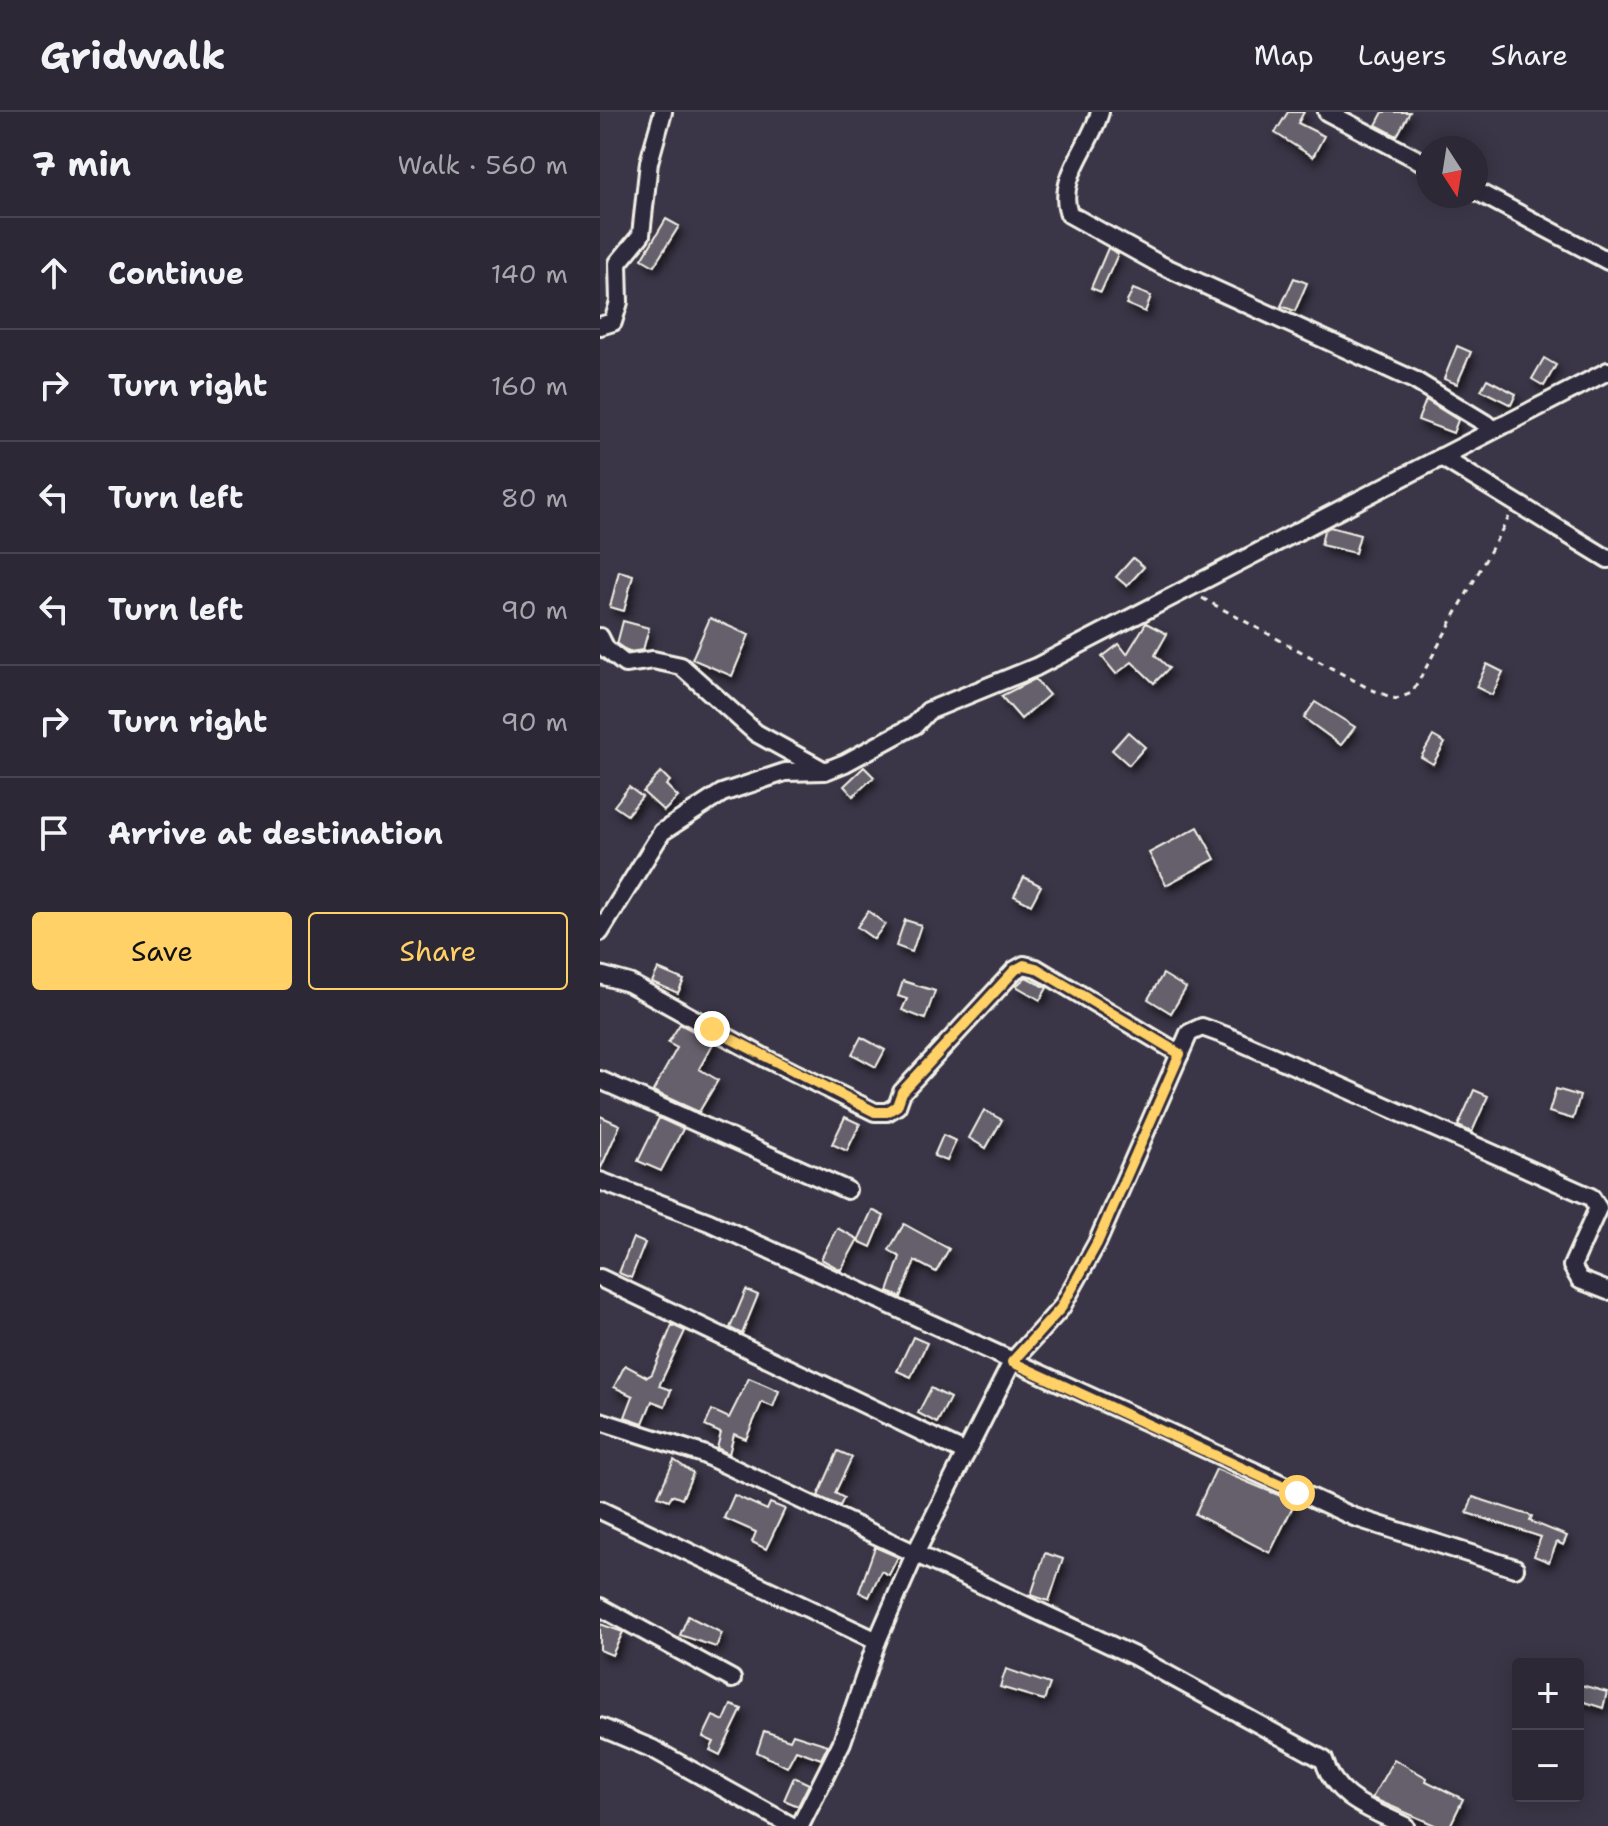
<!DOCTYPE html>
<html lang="en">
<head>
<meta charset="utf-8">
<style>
	body { margin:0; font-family:"Shantell Sans",sans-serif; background:#383441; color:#f1f3f6 }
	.controls { position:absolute; right:24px; bottom:24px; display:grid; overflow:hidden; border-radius:8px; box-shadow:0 4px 20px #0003 }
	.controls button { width:72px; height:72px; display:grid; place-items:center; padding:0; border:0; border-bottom:2px solid #484450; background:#2c2835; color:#f1f3f6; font:40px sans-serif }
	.compass { position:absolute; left:816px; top:24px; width:72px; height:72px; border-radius:50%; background:#2c2835; box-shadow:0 4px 20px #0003; rotate:168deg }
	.stop { position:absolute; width:24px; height:24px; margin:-18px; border:6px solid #ffd166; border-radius:50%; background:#fff }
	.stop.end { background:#ffd166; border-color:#fff; box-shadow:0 2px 8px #0008 }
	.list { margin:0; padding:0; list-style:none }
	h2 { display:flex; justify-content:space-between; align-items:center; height:104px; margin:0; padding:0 32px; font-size:34px }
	h2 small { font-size:26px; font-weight:400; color:#a6a6ad }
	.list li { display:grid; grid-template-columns:52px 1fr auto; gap:24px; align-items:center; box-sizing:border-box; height:112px; padding:0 32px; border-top:2px solid #484450 }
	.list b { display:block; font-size:30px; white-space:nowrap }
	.list em { font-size:26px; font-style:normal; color:#a6a6ad }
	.actions { display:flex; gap:16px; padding:24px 32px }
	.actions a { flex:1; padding:18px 0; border:2px solid #ffd166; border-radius:8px; text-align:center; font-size:28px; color:#ffd166 }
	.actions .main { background:#ffd166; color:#111 }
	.icon { flex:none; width:44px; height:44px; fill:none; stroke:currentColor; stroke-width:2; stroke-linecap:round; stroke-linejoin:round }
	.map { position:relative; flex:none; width:1008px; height:1714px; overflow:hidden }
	header { display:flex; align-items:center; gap:48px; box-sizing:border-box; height:112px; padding:0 40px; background:#2c2835; border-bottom:2px solid #484450 }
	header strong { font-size:38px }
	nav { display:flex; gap:44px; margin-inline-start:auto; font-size:28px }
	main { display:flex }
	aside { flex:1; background:#2c2835 }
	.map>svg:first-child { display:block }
	.building { fill:#65616c; stroke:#f4f1e8; stroke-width:2; filter:url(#shadow) }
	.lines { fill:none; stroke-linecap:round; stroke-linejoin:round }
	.minor-casing { stroke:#f4f1e8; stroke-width:22 }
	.path { stroke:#f4f1e8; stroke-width:3; stroke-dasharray:6 6; stroke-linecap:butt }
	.minor { stroke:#2f2a3d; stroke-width:16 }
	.route { stroke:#ffd166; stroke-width:10 }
</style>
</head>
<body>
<header>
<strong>Gridwalk</strong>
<nav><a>Map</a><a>Layers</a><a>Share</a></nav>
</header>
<main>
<aside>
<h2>7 min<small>Walk · 560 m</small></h2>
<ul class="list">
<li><svg class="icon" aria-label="ahead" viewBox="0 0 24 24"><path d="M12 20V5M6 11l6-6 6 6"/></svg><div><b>Continue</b></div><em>140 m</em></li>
<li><svg class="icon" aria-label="right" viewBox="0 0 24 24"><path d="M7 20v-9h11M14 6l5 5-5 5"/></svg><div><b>Turn right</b></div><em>160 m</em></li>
<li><svg class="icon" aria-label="left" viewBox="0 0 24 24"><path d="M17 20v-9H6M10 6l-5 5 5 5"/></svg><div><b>Turn left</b></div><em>80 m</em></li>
<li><svg class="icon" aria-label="left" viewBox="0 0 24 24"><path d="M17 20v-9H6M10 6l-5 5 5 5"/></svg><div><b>Turn left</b></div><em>90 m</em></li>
<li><svg class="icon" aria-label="right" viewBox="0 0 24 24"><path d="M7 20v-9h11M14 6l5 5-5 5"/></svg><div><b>Turn right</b></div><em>90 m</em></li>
<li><svg class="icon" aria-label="arrive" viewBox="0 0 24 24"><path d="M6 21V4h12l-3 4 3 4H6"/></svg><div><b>Arrive at destination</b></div></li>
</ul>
<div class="actions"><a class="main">Save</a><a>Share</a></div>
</aside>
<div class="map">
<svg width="1008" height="1714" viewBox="0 0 1008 1714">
	<defs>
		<filter id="shadow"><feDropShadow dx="3.5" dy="6" stdDeviation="4" flood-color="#0009"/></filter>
	</defs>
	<rect width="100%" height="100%" fill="#3b3647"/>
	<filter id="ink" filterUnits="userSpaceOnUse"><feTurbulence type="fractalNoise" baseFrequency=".0125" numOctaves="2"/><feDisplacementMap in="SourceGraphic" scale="16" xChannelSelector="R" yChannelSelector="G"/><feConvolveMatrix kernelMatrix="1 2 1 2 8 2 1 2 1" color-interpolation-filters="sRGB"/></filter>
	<g filter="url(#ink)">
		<!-- building -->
		<g class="building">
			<polygon points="688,0 704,0 698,11 724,24 713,45 675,21"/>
			<polygon points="783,0 810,0 797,24 776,13"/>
			<polygon points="66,107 79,114 54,154 42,147"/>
			<polygon points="508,136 518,142 501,180 491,176"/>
			<polygon points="694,166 707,171 695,199 681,194"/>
			<polygon points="533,177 551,184 545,200 526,192"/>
			<polygon points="857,234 871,240 857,272 844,267"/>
			<polygon points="944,246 956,253 944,274 932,267"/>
			<polygon points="887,267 916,282 911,293 881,278"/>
			<polygon points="826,288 858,308 853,321 818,308"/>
			<polygon points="730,415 760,423 755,441 721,433 724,418"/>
			<polygon points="533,446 544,455 527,474 516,465"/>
			<polygon points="19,459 33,463 24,499 10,495"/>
			<polygon points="110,506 149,523 132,564 92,547"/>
			<polygon points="23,509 49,516 43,538 29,540 17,532"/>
			<polygon points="546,511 567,522 555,543 569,556 554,571 532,550 516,562 502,545 519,532 527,542"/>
			<polygon points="887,552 903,560 892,583 876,575"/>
			<polygon points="435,567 449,583 421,607 401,584"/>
			<polygon points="715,590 755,615 741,633 704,606"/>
			<polygon points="528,620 545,635 529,653 512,638"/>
			<polygon points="833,624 845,631 833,652 821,645"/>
			<polygon points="264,655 274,665 253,684 244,674"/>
			<polygon points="61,660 70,669 66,673 78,685 64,699 43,680"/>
			<polygon points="29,675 42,685 27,703 14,694"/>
			<polygon points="598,715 615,747 566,773 549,741"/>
			<polygon points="424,765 441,774 431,793 414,784"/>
			<polygon points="268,799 285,812 274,827 257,815"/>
			<polygon points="305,808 321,813 312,840 296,834"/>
			<polygon points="58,857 84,868 78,881 52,870"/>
			<polygon points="563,862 586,876 571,901 548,887"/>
			<polygon points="426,865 447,876 440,888 416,874"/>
			<polygon points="303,869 335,879 325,907 302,898 307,887 298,884"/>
			<polygon points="80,912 114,930 99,957 118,968 99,1000 53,979 77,936 68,931"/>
			<polygon points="261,925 285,938 276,955 252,942"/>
			<polygon points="956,977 980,984 973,1007 949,1000"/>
			<polygon points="874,978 888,984 872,1020 858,1014"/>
			<polygon points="384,998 402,1008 386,1036 369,1026"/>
			<polygon points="0,1004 20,1013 0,1058"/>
			<polygon points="245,1005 260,1012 247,1039 232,1032"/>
			<polygon points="59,1006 83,1017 61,1059 38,1049"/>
			<polygon points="343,1023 356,1029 347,1049 334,1044"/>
			<polygon points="272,1098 284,1104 271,1135 258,1129"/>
			<polygon points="304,1112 349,1137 336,1160 315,1149 301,1185 288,1180 300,1145 289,1138"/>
			<polygon points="237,1116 258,1127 241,1158 221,1147"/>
			<polygon points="33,1126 45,1131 31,1166 19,1161"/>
			<polygon points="146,1178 158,1183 142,1222 130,1216"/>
			<polygon points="72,1213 85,1219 59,1274 71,1278 65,1294 52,1289 43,1311 25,1305 33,1284 14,1275 25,1253 47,1265 52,1262"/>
			<polygon points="313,1225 327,1231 311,1265 297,1259"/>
			<polygon points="149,1266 179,1279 173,1295 162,1290 146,1327 134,1322 129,1342 117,1336 121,1321 105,1314 112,1298 129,1306"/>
			<polygon points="331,1276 350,1286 337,1311 318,1301"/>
			<polygon points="238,1339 252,1345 235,1381 244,1386 240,1394 218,1384"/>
			<polygon points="74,1348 93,1361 82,1387 72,1383 69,1388 58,1384"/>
			<polygon points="616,1357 695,1390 670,1441 595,1402"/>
			<polygon points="134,1383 167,1398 170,1391 185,1397 166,1437 152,1430 156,1420 124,1406"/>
			<polygon points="873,1385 932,1404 930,1409 967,1424 963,1433 957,1430 949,1450 934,1444 941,1425 867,1401"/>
			<polygon points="275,1435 298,1445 289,1463 281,1459 269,1485 259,1480"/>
			<polygon points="445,1441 463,1447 449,1489 431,1483"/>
			<polygon points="88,1504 122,1521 116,1535 80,1523"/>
			<polygon points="0,1512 23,1520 12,1543 0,1538"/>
			<polygon points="406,1557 450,1572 444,1588 400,1575"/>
			<polygon points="981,1573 1007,1580 1003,1596 978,1588"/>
			<polygon points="131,1593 142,1597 120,1643 110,1638 114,1630 103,1625 113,1604 124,1609"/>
			<polygon points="164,1619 190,1628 193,1622 228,1633 221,1647 196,1638 187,1655 157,1640"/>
			<polygon points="794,1647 827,1666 826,1669 863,1687 850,1714 837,1714 772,1686"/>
			<polygon points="194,1665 209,1672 198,1694 184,1688"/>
		</g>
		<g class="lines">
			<defs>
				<g id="minor">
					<path d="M 500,0 C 491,33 456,67 469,102 L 561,153 L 814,268 L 893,316"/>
					<polyline points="727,0 828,53"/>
					<polyline points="876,79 1008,149"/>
					<polyline points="0,214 13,210 19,190 18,151 41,123 49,50 63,0"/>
					<polyline points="841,345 1008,447"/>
					<polyline points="0,525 6,537 25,552 53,548 81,554 156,621 223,658"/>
					<polyline points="0,820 62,720 122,681 185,660 225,659 245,651 315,613 328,599 436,555 1008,259"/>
					<polyline points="0,863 29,871 167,947 275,1000 287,1000 297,994 302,980 415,858 424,853 436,856 580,942"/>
					<polyline points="0,968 247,1078"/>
					<polyline points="0,1069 109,1110 754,1405 915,1456"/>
					<polyline points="0,1166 366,1341"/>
					<path d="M 0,1309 L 103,1342 L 534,1544 L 724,1648 C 735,1687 771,1697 805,1714"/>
					<polyline points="0,1398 277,1529"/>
					<polyline points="0,1495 132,1567"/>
					<polyline points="0,1615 53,1637 192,1714"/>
					<polyline points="200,1714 242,1630 277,1529 315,1442 412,1250 461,1196 497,1131 589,921 602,915 627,924 991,1085 998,1096 972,1154 980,1168 1008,1179"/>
				</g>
			</defs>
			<!-- minor casing -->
			<use href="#minor" class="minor-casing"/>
			<!-- path -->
			<polyline class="path" points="602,486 770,577 796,587 812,581 909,405"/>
			<!-- minor -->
			<use href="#minor" class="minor"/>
		</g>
	</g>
	<g class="lines" filter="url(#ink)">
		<!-- route -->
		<polyline class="route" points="112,917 275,1000 287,1000 297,994 302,980 415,858 424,853 436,856 580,942 497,1131 461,1196 412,1250 697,1381"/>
	</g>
</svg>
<div class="controls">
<button>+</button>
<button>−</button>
</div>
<svg class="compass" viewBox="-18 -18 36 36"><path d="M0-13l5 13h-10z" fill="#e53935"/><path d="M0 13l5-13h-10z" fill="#a6a6ad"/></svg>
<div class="stop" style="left:697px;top:1381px"></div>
<div class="stop end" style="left:112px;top:917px"></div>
</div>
</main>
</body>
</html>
